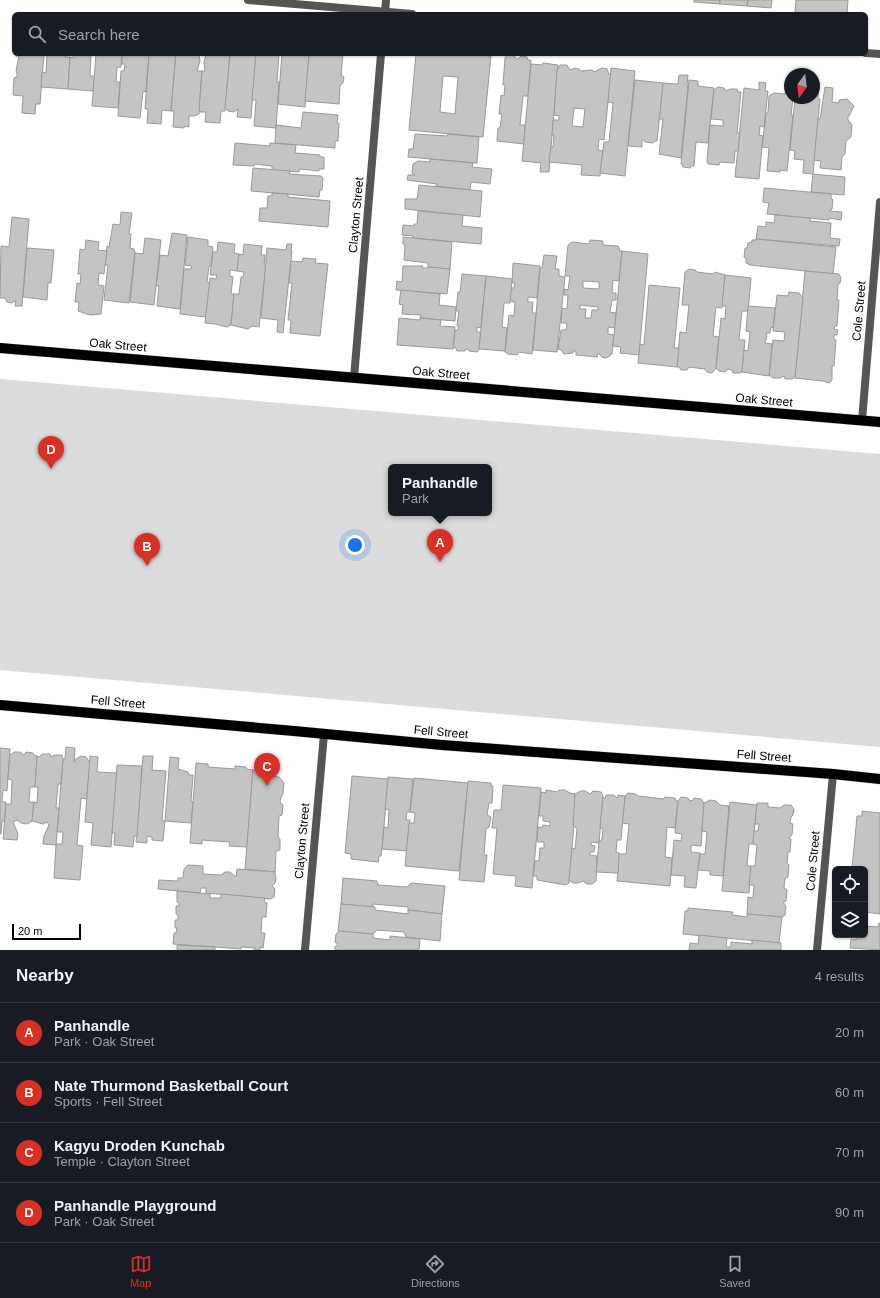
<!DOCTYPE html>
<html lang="en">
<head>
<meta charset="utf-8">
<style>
	body { margin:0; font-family:Arial,sans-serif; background:#20242c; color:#f1f3f6 }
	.controls { position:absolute; right:12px; bottom:12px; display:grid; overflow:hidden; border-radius:6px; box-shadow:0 1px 3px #0004 }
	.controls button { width:36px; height:36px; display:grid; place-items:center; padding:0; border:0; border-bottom:1px solid #363941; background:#171b24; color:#f1f3f6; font:20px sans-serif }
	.compass { position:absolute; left:784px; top:68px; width:36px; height:36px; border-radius:50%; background:#171b24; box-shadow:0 1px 3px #0004; rotate:194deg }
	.scale { position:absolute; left:12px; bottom:10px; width:69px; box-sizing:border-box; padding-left:4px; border:2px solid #000; border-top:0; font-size:11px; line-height:14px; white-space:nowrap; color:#000; -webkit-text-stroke:3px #fff; paint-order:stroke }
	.you { position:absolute; left:355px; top:545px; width:14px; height:14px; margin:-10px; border:3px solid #fff; border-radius:50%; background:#1a73e8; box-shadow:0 0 0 6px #1a73e833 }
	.badge { display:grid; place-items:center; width:26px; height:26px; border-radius:50%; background:#d93025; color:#fff; font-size:13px; font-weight:700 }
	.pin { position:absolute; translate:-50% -33px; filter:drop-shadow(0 1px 2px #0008) }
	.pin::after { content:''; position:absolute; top:21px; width:14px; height:12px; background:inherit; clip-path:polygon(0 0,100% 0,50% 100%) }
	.popup { position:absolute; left:388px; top:464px; width:104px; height:52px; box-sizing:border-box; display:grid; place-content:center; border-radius:6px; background:#171b24; filter:drop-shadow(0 1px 3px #0005); font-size:13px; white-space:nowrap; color:#9ea1a6 }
	.popup b { font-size:15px; color:#f1f3f6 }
	.popup::after { content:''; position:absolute; left:50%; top:100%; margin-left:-8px; border:8px solid transparent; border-top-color:#171b24 }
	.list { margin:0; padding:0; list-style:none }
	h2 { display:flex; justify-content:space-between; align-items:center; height:52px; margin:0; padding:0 16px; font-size:17px }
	h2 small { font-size:13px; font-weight:400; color:#9ea1a6 }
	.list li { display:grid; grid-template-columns:26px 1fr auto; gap:12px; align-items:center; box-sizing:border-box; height:60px; padding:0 16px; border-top:1px solid #363941 }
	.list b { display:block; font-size:15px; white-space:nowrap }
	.list p { margin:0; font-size:13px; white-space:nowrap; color:#9ea1a6 }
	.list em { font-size:13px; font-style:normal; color:#9ea1a6 }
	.icon { flex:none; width:22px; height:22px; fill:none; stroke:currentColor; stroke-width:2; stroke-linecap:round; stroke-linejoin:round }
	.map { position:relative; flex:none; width:880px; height:950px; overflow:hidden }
	.search { position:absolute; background:#171b24; box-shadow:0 1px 3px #0004; left:12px; right:12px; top:12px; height:44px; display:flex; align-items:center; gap:10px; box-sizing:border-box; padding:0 14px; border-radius:6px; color:#9ea1a6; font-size:15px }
	.sheet { height:292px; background:#171b24 }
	nav { display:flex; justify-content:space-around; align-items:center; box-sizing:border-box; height:56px; border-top:1px solid #363941; background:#171b24; font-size:11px; color:#9ea1a6 }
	nav a { display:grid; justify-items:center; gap:2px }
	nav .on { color:#d93025 }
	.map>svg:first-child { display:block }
	.green { fill:#dcdcdc; fill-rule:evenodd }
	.building { fill:#c4c4c4; stroke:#999; fill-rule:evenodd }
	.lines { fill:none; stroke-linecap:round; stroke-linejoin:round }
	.primary-casing { stroke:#dbdbdb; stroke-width:11 }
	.street { stroke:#555; stroke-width:8 }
	.primary { stroke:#000; stroke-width:10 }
	.labels { text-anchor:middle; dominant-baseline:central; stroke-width:3; stroke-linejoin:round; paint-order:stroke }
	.street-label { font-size:12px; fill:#000; stroke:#fff }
</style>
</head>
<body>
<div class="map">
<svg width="880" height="950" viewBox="0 0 880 950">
	<rect width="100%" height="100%" fill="#fff"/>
	<!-- green -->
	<path class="green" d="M 0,379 L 880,454 L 880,747 L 0,670 ZM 391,467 L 489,467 L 489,513 L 391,513 Z"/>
	<!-- building -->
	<g class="building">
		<polygon points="694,0 720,0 720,4 694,2"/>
		<polygon points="720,0 748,0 747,6 720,4"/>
		<polygon points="748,0 772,0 771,8 747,6"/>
		<polygon points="796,0 848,0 847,14 795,13"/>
		<polygon points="16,54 44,54 40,104 36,104 35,114 22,113 23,96 13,95 14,78 17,77 17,73 16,71 19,56 16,56"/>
		<polygon points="47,54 66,54 65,57 70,57 68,89 41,87 42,72 46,73"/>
		<polygon points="74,54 91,54 90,76 95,76 93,91 68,89 70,57 73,58"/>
		<polygon points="96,54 122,54 121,67 117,67 116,82 120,82 118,108 92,106"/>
		<polygon points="122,54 149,54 146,92 143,91 140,118 118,116 121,71 124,71 125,64 122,64"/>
		<polygon points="149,54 176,54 171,111 162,110 161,124 147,123 148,109 145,109"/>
		<polygon points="176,54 199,54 200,61 197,71 202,71 199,114 194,116 189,116 189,127 185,126 184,128 173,127 174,111 171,111"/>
		<polygon points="206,54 230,54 225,111 221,111 220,123 205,122 206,112 200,112 199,110 202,71 205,71 204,62"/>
		<polygon points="230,54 256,54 251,118 237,117 238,109 234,112 228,111 225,108"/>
		<polygon points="256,54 279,54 277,82 279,82 276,128 254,126 256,100 252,100"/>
		<polygon points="282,54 309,54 305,107 278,104"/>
		<polygon points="309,54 343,54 341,75 344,77 343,83 340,85 339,104 305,101"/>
		<path d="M 416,54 L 469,54 L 491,56 L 483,137 L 409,130 ZM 443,76 L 458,77 L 455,114 L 440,112 Z"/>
		<polygon points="507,54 514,55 516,59 518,59 521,56 527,57 528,60 531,60 528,96 523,96 520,125 525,125 524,144 497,141 498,128 500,128 502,114 499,114 501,95 504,96 505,85 503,85 505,58"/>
		<polygon points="543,63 558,65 549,172 540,172 541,163 522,161 531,64 542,65"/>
		<path d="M 560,65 L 567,65 L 569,69 L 572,70 L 574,68 L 579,69 L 580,71 L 592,70 L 594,72 L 602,68 L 607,69 L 609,74 L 611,74 L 604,140 L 599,139 L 598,150 L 603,151 L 600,176 L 581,175 L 582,165 L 549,162 L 551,147 L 553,147 L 554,135 L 552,135 L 553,120 L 559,120 L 559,116 L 554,115 L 557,70 ZM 574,108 L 585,109 L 583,127 L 572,126 Z"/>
		<polygon points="611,68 635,71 625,176 600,173 604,142 609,142 613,103 608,102"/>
		<polygon points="679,75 688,75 687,85 688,86 681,158 659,154 663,119 659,119 663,83 678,84"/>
		<polygon points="635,80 663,83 657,141 655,141 653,143 645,142 644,140 642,140 642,147 628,146"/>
		<polygon points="689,80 698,81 698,86 714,88 708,143 696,142 694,166 692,166 690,168 683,167 682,164 681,164"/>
		<polygon points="759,82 766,83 765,91 768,91 764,127 760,126 759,135 763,136 759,179 735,177 744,88 759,90"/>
		<polygon points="786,85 790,85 790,98 793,98 791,115 793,115 787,171 780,170 780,172 767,171 769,148 762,147 766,113 768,113 769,96 774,93 785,94"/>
		<polygon points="814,85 819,86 818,99 820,99 813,174 803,173 804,160 794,159 795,151 790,150 795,98 814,98"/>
		<polygon points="718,87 724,88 726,91 730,89 737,89 738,92 741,92 737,133 740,133 738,151 735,151 734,163 720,162 719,165 708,164 707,161 710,125 723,126 723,120 711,119 714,90"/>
		<polygon points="825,87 833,88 832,102 839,103 839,100 847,99 854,106 849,116 848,116 848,120 852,125 851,137 846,141 845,154 842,157 841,170 820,168 821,161 814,160 818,119 820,119"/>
		<polygon points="303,112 338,115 337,123 339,123 338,141 335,141 335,148 275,143 276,125 301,128"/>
		<polygon points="415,134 447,136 448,134 479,137 477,163 408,157 409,149 413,149"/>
		<polygon points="235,143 270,146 270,143 296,145 295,153 320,155 320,157 324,157 324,169 319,169 319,171 300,169 299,172 272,170 272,166 254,164 254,166 233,165"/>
		<polygon points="430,159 473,163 472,167 492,169 490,184 471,182 470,190 436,186 437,184 407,180 408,175 415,175 412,173 413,164 418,161 430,162"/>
		<polygon points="253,168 290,171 289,174 321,176 323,178 322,190 320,190 319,197 251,191"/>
		<polygon points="813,174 845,177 844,195 811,192"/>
		<polygon points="419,185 482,191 480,217 405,209 405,199 417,199"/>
		<polygon points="764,188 831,194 831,198 833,200 832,209 829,211 842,212 841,220 829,218 829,220 767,214 769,203 763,202"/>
		<polygon points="272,193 288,194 288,197 330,201 328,227 259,221 260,208 267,208 268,196 272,196"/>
		<polygon points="418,211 463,215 462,226 482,228 481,244 413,238 413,236 402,235 403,225 414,226 414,224 417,224"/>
		<polygon points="121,212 132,213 129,234 131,234 130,248 134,249 135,253 129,303 104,300 108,265 105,265 107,246 109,247 113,224 120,225"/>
		<polygon points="775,215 810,218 810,221 831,223 830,238 840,239 839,246 756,239 758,226 766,227 766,222 774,223"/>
		<polygon points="12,217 29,219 22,306 15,306 16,300 12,303 7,302 5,298 0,298 1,246 9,247"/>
		<polygon points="172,233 187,235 180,309 157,306 159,286 156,286 160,255 168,256"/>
		<polygon points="188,237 208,240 208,246 213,247 211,266 209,266 207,282 210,283 206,317 180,314 184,269 191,269 192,266 185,265"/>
		<polygon points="403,237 452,242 450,269 428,267 428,263 404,260 405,245 403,244"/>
		<polygon points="145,238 161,240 154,305 130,302 135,253 143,254"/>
		<polygon points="756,239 836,247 833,274 750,265 746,263 746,258 744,257 745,248 747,248 748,243 752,242 752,240 756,240"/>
		<polygon points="86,240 99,242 98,250 107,251 104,274 99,273 98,285 104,286 101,314 90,315 78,311 79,302 75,302 77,283 80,284 81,274 78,274 80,249 85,250"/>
		<path d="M 590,240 L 603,241 L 603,245 L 618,246 L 620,251 L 622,251 L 619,281 L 613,280 L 612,293 L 616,293 L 616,300 L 612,300 L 610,312 L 616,313 L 615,328 L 608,327 L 608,334 L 614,335 L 612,354 L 610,354 L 610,356 L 606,358 L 602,357 L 598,353 L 597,357 L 576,355 L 576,351 L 573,351 L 573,353 L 564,354 L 561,350 L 558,349 L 561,330 L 566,330 L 567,323 L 561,323 L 562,308 L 567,309 L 568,295 L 564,295 L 564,289 L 568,290 L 570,276 L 565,276 L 568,245 L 572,242 L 589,244 ZM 583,281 L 599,282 L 599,289 L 583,288 ZM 580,305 L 598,307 L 598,310 L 592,310 L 591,318 L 585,318 L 586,309 L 580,309 Z"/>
		<polygon points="218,242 235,244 234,253 239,254 237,271 230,270 230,276 233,277 231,294 234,294 231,325 227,327 215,324 205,323 210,278 216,279 217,275 210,275 213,252 217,252"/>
		<polygon points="244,244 262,246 261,255 265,255 264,265 266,266 259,327 252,326 248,329 231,325 234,294 239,294 241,277 243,277 244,272 237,271 239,254 243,255"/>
		<polygon points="287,244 292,244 291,251 292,251 283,333 277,332 278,320 261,318 267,248 286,250"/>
		<polygon points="27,248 54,250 51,283 48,283 47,300 23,297"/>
		<polygon points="622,251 648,254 639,355 620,353 621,347 613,346"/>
		<polygon points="544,255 557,256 555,269 559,269 559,276 565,277 557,352 533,350 540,268 542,268"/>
		<polygon points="303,258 316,259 315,263 328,264 320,336 290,333 291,320 288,320 292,283 289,283 291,261 302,262"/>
		<polygon points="513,263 540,266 537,298 528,297 528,302 533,302 532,313 536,313 532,354 519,352 517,355 508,354 505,352 509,315 514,316 515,302 510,301 511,288 514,288 515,283 512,283"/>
		<polygon points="403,266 423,266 422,268 428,268 428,267 450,269 447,294 396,290 397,281 402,282"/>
		<polygon points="689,269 695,270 697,272 713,274 715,272 725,275 722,308 716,307 713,336 719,337 716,368 712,373 707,372 705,369 689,367 687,370 681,370 679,367 677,367 680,332 686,333 689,305 682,305 685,272"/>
		<polygon points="805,271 839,274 841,278 840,283 838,284 837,300 839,300 837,326 835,326 834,329 838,330 837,335 834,335 834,339 836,340 834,366 832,366 832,380 829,383 823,381 795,378"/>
		<polygon points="462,274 486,276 481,328 477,327 477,332 481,332 479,350 477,352 469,351 468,349 466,349 465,351 457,351 456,348 453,347 455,330 458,330 459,326 457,326 459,311 456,311 458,292 460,292"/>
		<polygon points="725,275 751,278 748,311 742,311 739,340 745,340 742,372 740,373 733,373 732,370 728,369 725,372 719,371 716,368 721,318 725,319 726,306 722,306"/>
		<polygon points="486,276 512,279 510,303 504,303 502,327 507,328 505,351 479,349"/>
		<polygon points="649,285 680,288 674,348 679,348 677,367 638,363 640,344 644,345"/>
		<polygon points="401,290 440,294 439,305 456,307 455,321 420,318 421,315 402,314 403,305 399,304"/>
		<polygon points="789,292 799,293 803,298 795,377 792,379 785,379 784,376 780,378 773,378 769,375 773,340 784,341 785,332 773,331 777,295 788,296"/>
		<polygon points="748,306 775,308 773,328 771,327 770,333 766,333 767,336 765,343 772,344 769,376 742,372 744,350 748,351 750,332 746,331"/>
		<polygon points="399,318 420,320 420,318 441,320 440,326 455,327 453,349 397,345"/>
		<polygon points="66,747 75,748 74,762 76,759 81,756 86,757 90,763 87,799 81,798 77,845 83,846 80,880 54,878 56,845 56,844 62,844 63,832 57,832 63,759 65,759"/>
		<polygon points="0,748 10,749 7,791 3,790 2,802 6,802 5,821 2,821 1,834 0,834"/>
		<polygon points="14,752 20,752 24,755 26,752 33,753 35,756 37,756 35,787 30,787 29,802 34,802 32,821 27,824 21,823 17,820 13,822 18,834 17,840 3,839 6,804 11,804 12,780 8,779 10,754 12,754"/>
		<polygon points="42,754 50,754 51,757 55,755 62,755 63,759 61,784 58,784 56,808 59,808 56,845 43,844 44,836 49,825 47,822 43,824 32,821 34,802 37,803 38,787 35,787 37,756 39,757"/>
		<polygon points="90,756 98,757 97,772 117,773 111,847 91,845 93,823 85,822"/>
		<polygon points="143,756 153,756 152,770 166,771 162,821 165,821 163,841 152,840 152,837 147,836 147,843 136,842"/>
		<polygon points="170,757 179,758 178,769 188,772 189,775 193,775 191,801 193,802 191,823 165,821"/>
		<polygon points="196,763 208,764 208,767 235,769 235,766 246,767 246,769 253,770 247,847 229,846 230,842 202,840 202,844 190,843"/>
		<polygon points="117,765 142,766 137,836 134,836 133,847 114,845 115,833 112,833"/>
		<polygon points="253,770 264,771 264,779 270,779 270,776 279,777 284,783 283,794 281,797 280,802 283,805 282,815 279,816 278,837 280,839 280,850 276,851 275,872 245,869"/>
		<polygon points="352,776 388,779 382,849 381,856 379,856 378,862 351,859 351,854 345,853"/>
		<polygon points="388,777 413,779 410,812 407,812 406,820 410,820 407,851 382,849 384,827 388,828 389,810 385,809"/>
		<polygon points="414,778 468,783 459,871 405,866 409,823 414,823 415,813 410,812"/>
		<polygon points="468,781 491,783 491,786 493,786 492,803 489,803 487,815 491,817 489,827 486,829 484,855 487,855 484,882 459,880"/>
		<polygon points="503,785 541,788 532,888 515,886 516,876 493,874 497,828 492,828 494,810 501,810"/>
		<polygon points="546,790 557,792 559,790 565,790 570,793 575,794 574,825 569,883 566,885 537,880 537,876 533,876 535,861 539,861 540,848 544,848 544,842 537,842 538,827 542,828 543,825 550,826 550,822 543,821 543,816 539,816 541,792 546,793"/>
		<polygon points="581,791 585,791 590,794 593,791 601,792 603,796 599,843 591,842 591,845 595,846 594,852 590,852 590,855 597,856 596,881 592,884 587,884 583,881 578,883 573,883 569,880 572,848 575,849 577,829 573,825 575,794"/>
		<polygon points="628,793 636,794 638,796 663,799 665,797 675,798 676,801 678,801 675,828 667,827 665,857 672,858 670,886 617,881 619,854 626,854 629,824 622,823 625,796"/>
		<polygon points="606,795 614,795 617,798 618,795 625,796 621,840 617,840 616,852 619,853 618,873 596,872 599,842 602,839 603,830 600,827 603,797 605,798"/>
		<polygon points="681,797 688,798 689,800 692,801 694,798 701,799 704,803 701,846 691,845 691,852 700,853 696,888 684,887 685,876 671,875 674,840 681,841 682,834 675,833 678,801"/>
		<polygon points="710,800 716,801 720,805 729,806 723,876 710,875 710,871 698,870 700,854 705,854 707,832 702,831 704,803"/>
		<polygon points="730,802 757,805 753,844 749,844 747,866 751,866 749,893 722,891"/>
		<polygon points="757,803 768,803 768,807 780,808 784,805 791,805 794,809 793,815 791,817 790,823 793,824 792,835 789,838 791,839 790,852 788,852 787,863 789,865 788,877 785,878 784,888 787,890 786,901 783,902 786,906 785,915 782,917 747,914 748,897 753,898 754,885 749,885 751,866 755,866 757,845 753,844 754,831 758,831 759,824 755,824"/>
		<polygon points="862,811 880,813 880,914 865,912 865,869 852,869 857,816 862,816"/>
		<polygon points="188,865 203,866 203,874 221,875 225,872 230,872 236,877 237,869 275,872 276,879 275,883 272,886 275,889 274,897 270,899 206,893 206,888 201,888 200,893 158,889 159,880 178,881 178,878 183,878 184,869"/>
		<polygon points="343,878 377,881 378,885 407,887 411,883 445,886 442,914 408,910 408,907 373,904 373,907 341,904"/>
		<polygon points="177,891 210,894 210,898 221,898 221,894 265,898 264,902 267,903 266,917 262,917 261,933 265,933 263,948 260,947 260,950 254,950 255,948 241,947 241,949 173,944 174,933 176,933 177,928 175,928 175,920 178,920 178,915 176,914 176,906 179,906 179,902 177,902"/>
		<polygon points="341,904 375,907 375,910 408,914 408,910 442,914 440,941 406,937 404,932 377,930 373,934 338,931"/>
		<polygon points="688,908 733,912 732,915 747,917 747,914 782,917 779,943 683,934 685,911 688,911"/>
		<polygon points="879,923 880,923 880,950 850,948 851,939 856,940 856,935 865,935 865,926 878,927"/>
		<polygon points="339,931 373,934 373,938 390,940 390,936 420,939 419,950 335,950 335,947 338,944 335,942 336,934"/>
		<polygon points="699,935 727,938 726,947 731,947 731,942 752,944 752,940 781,943 781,950 689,950 690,943 698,944"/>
		<polygon points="177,945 215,947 215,950 177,950"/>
	</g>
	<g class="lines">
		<defs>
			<g id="primary">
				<polyline points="0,348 880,422"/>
				<polyline points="0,705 294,731 442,745 833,774 880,779"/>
			</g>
		</defs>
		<!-- primary casing -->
		<use href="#primary" class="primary-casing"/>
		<!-- street -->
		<g class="street">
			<polyline points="248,0 412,14"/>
			<polyline points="385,14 386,0"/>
			<polyline points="866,53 880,54"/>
			<polyline points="354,378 381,54"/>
			<polyline points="862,421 880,202"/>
			<polyline points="305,950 324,734"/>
			<polyline points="817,950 833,774"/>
		</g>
		<!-- primary -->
		<use href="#primary" class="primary"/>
	</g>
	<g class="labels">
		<!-- street labels -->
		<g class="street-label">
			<text transform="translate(356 215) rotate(-85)">Clayton Street</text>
			<text transform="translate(859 311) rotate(-85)">Cole Street</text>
			<text transform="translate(118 345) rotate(5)">Oak Street</text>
			<text transform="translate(441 373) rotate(5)">Oak Street</text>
			<text transform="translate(764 400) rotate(5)">Oak Street</text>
			<text transform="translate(118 702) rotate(5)">Fell Street</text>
			<text transform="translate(441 732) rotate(5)">Fell Street</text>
			<text transform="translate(764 756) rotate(4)">Fell Street</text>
			<text transform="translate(302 841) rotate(-85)">Clayton Street</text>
			<text transform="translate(813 861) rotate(-85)">Cole Street</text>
		</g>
	</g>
</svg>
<div class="controls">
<button><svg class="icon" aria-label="locate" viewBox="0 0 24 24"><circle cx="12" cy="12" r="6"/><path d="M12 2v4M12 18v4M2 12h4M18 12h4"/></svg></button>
<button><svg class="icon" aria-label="layers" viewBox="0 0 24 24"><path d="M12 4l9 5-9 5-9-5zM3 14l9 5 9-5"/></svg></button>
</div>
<svg class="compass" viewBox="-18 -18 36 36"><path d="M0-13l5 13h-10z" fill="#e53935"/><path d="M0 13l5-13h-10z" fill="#9ea1a6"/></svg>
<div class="scale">20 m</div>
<div class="you"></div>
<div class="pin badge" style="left:440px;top:562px">A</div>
<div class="popup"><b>Panhandle</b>Park</div>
<div class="pin badge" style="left:147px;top:566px">B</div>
<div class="pin badge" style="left:267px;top:786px">C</div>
<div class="pin badge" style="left:51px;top:469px">D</div>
<div class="search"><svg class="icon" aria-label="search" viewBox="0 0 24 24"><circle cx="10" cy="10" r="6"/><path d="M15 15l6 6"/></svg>Search here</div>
</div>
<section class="sheet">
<h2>Nearby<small>4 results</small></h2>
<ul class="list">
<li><span class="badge">A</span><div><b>Panhandle</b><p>Park · Oak Street</p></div><em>20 m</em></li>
<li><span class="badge">B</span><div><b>Nate Thurmond Basketball Court</b><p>Sports · Fell Street</p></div><em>60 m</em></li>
<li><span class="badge">C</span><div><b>Kagyu Droden Kunchab</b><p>Temple · Clayton Street</p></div><em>70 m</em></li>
<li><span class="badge">D</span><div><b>Panhandle Playground</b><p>Park · Oak Street</p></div><em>90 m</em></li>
</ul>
</section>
<nav>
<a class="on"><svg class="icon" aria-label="map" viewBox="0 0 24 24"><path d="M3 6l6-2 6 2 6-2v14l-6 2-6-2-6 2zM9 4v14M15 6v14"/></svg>Map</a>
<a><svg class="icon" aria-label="directions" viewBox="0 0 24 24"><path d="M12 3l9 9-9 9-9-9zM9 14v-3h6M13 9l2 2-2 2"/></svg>Directions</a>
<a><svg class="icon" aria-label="saved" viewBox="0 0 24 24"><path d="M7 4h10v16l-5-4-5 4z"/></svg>Saved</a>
</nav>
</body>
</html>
